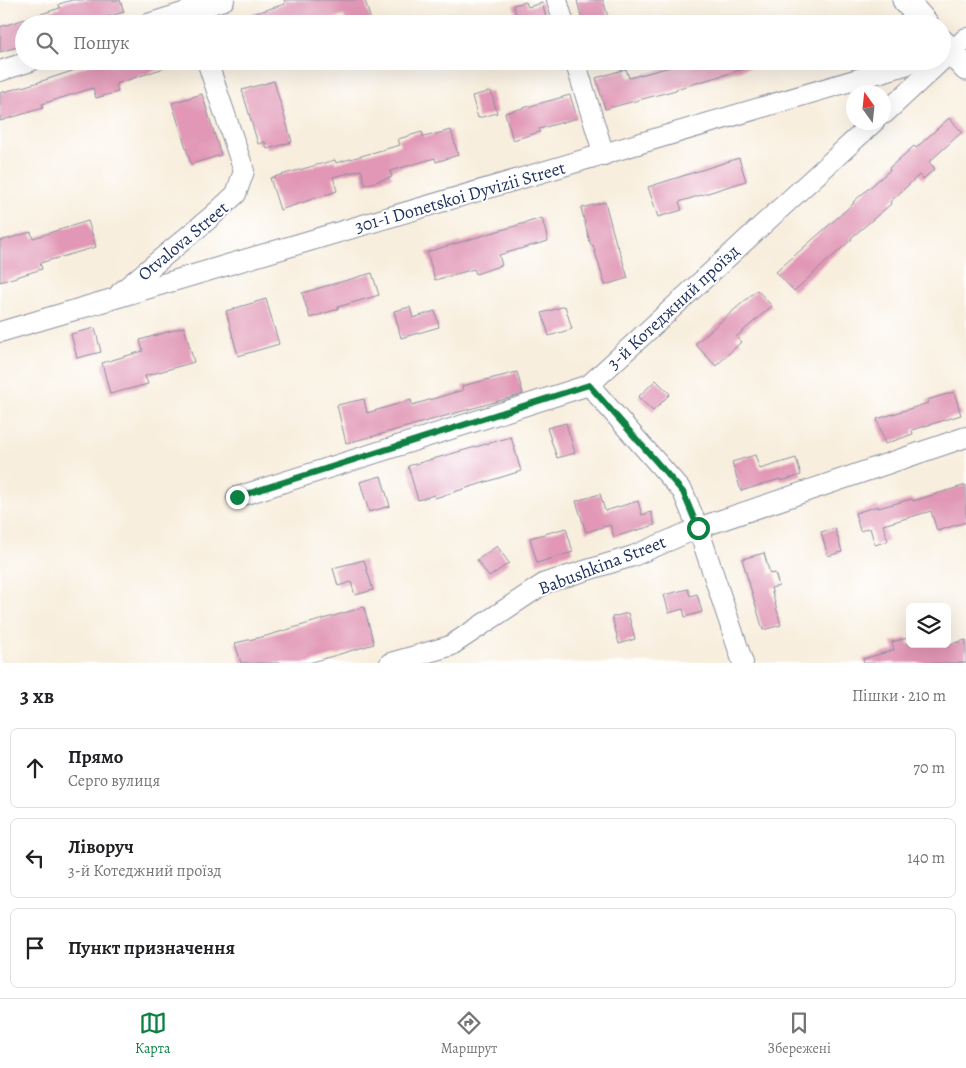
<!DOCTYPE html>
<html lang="uk">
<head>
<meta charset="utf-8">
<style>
	body { margin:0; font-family:Alegreya,serif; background:#f2f2f2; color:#202124 }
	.controls { position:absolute; right:15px; bottom:15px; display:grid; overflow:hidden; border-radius:8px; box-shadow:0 5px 20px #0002 }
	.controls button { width:45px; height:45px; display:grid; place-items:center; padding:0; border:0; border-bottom:1px solid #e0e0e0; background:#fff; color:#202124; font:25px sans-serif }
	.compass { position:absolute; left:846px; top:85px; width:45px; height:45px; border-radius:50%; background:#fff; box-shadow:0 5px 20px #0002; rotate:345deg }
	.stop { position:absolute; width:15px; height:15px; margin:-11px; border:4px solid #0b8043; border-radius:50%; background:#fff }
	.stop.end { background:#0b8043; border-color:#fff; box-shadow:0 1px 5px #0008 }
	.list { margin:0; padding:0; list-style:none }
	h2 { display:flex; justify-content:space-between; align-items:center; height:65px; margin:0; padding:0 20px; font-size:21px }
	h2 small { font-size:16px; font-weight:400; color:#757577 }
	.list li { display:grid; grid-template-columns:32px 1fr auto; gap:15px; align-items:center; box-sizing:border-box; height:80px; margin:0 10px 10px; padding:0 10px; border:1px solid #e0e0e0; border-radius:8px }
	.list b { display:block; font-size:19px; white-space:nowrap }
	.list p { margin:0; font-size:16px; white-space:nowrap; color:#757577 }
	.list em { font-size:16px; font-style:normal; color:#757577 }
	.icon { flex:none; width:28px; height:28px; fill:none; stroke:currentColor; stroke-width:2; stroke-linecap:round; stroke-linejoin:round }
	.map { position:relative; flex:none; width:966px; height:663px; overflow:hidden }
	.search { position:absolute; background:#fff; box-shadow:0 5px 20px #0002; left:15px; right:15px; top:15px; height:55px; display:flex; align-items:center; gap:12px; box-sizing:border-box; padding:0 18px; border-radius:28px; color:#757577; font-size:19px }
	.sheet { height:335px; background:#fff }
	nav { display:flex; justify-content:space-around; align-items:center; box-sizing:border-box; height:70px; border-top:1px solid #e0e0e0; background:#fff; font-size:14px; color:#757577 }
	nav a { display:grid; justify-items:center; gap:2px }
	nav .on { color:#0b8043 }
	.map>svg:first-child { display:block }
	.building { fill:#e197b5 }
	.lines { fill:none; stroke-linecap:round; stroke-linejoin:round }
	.minor-casing { stroke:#8a8e9e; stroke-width:22 }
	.tertiary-casing { stroke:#8a8e9e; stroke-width:27 }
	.minor { stroke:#fff; stroke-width:20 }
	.tertiary { stroke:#fff; stroke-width:25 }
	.route { stroke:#0b8043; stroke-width:6 }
	.labels { text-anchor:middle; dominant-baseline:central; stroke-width:4; stroke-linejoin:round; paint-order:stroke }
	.street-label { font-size:18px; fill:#1b2f5e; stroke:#fff }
</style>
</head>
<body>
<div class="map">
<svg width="966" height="663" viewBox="0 0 966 663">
	<rect width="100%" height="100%" fill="#fff"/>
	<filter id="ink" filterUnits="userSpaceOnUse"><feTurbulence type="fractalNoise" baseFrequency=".02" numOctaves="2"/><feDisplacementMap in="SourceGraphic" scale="10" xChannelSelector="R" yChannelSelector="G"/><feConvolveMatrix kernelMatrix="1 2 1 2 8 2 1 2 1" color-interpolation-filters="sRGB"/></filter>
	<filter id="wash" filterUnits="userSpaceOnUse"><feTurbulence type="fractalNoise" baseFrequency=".0096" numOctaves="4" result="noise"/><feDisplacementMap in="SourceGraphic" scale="20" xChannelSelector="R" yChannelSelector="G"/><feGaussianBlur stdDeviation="1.12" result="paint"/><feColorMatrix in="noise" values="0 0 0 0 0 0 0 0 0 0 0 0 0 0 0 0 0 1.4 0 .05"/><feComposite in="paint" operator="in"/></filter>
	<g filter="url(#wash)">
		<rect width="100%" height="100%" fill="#f8eedd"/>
		<g id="blocks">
			<!-- building -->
			<g class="building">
				<polygon points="72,0 120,0 124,12 84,24 24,24 24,45 0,52 0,27 60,8 59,4"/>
				<polygon points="284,0 365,0 371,21 361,24 346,24 344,16 315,24 233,24 233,20 285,4"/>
				<polygon points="577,0 603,0 610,24 583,24"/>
				<polygon points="526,2 528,7 542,3 548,24 519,24 513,5"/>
				<polygon points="102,61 176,61 176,64 116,84 118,92 96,98 93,88 42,104 43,108 0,121 0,93 36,83"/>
				<polygon points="680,61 757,61 758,65 676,89 676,90 605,109 596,78 626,69 629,78 681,64"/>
				<polygon points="274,81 292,142 267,149 265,142 258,144 242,90"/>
				<polygon points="491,91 497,113 478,118 472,96"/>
				<polygon points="202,94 221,155 191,164 172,103"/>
				<polygon points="570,95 577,118 539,129 540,132 513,140 505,113"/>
				<polygon points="949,118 962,132 929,162 935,169 923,179 919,175 890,202 891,204 851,238 852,239 794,291 776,272 854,203 853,202 890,170 889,168 914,146 916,148"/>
				<polygon points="451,130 458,155 436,162 435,158 390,171 392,177 365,185 361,170 333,177 337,191 280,210 270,178 335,160 336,163 400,145 398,139 422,132 424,137"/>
				<polygon points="739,158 746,181 679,202 682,210 658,217 648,187"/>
				<polygon points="605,202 617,247 618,246 628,278 605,285 593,245 591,246 581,208"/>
				<polygon points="542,218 548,241 499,255 502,265 476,274 474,269 435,280 427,252"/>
				<polygon points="88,221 96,247 40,263 42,269 0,282 0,241 31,232 33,238"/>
				<polygon points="372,273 379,295 338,307 338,309 310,318 302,293"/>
				<polygon points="757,290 772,306 736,337 741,342 716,366 695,344"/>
				<polygon points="266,299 279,344 238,356 226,311"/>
				<polygon points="565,306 572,329 549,336 542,313"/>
				<polygon points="410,307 413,318 435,311 439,327 401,338 394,311"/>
				<polygon points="184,327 194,362 145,376 148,384 110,394 102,363 143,351 140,340"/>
				<polygon points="95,328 101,352 77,358 71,334"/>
				<polygon points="517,372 523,394 378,435 346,443 337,405 364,399 367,413 411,400 412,405 463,390 462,386"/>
				<polygon points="656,380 670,394 653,411 638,397"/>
				<polygon points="954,392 961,415 912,430 913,434 885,444 877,419 928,403 927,400"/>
				<polygon points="566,423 575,453 557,458 547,428"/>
				<polygon points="511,437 521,471 435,498 434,495 418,500 408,466"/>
				<polygon points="755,455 760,469 796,458 801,475 781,481 780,479 741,491 732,462"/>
				<polygon points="381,476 390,506 369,512 360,482"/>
				<polygon points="966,485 966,522 937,531 931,511 883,525 888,541 875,545 870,528 860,531 855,513 878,506 878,508 912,499 913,501"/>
				<polygon points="600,494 605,511 638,501 642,515 651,512 655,525 614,537 610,525 586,532 576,501"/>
				<polygon points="566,528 573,552 537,563 530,538"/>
				<polygon points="835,528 842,552 828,556 821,532"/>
				<polygon points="497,546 509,563 489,577 477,560"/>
				<polygon points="764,553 770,574 775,573 779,586 771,588 781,625 763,630 742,559"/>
				<polygon points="364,560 373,590 355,595 351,582 338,586 333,568"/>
				<polygon points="688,589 690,596 697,594 702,612 685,617 683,609 669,613 664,595"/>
				<polygon points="364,607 374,644 309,663 241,663 235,643 266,636"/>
				<polygon points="628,613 635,639 619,644 612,617"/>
				<polygon points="907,638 908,644 951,644 966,640 966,663 864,663 863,659 894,650 892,642"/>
			</g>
		</g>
	</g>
	<g filter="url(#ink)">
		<use href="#blocks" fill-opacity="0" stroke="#8a8e9e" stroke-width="1"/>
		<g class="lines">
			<defs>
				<g id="minor">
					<polyline points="557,0 564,24"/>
					<polyline points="148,24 224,0"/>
					<polyline points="942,54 951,52 966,38"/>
					<polyline points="575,61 604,155"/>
					<polyline points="0,71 31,61"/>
					<polyline points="884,114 941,61"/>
					<polyline points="120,293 211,217 236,194 244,171 207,61"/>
					<polyline points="0,332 919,61"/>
					<polyline points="589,385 683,492 698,528 743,663"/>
					<polyline points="237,497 589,385 874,122"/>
					<polyline points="390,663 450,646 545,583 633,556 698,528 966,437"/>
				</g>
				<g id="tertiary">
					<polyline points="905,0 926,24"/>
					<polyline points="942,42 966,68"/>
				</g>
			</defs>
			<!-- minor casing -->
			<use href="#minor" class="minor-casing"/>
			<!-- tertiary casing -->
			<use href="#tertiary" class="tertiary-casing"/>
			<!-- minor -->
			<use href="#minor" class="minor"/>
			<!-- tertiary -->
			<use href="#tertiary" class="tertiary"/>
		</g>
	</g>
	<g class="lines" filter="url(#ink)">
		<!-- route -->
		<polyline class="route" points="237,497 589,385 683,492 698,528"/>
	</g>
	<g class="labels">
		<!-- street labels -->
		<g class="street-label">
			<text transform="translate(460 197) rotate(-16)">301-i Donetskoi Dyvizii Street</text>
			<text transform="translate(183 241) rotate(-40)">Otvalova Street</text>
			<text transform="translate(673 307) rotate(-43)">3-й Котеджний проїзд</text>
			<text transform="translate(602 565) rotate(-21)">Babushkina Street</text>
		</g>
	</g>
</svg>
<div class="controls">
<button><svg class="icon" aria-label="layers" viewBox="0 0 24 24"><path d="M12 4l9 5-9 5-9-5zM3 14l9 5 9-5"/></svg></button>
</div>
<svg class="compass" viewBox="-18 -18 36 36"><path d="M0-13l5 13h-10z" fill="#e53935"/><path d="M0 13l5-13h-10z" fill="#757577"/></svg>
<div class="stop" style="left:698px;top:528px"></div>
<div class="stop end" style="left:237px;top:497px"></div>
<div class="search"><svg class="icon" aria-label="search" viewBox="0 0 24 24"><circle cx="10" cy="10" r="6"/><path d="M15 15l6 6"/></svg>Пошук</div>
</div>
<section class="sheet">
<h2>3 хв<small>Пішки · 210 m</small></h2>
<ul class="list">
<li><svg class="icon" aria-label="ahead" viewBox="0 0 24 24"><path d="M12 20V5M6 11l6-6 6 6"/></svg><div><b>Прямо</b><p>Серго вулиця</p></div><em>70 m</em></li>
<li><svg class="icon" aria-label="left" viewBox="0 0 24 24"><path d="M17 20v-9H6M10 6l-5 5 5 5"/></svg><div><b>Ліворуч</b><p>3-й Котеджний проїзд</p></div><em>140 m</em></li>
<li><svg class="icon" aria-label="arrive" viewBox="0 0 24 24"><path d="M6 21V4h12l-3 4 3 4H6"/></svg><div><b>Пункт призначення</b></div></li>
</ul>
</section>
<nav>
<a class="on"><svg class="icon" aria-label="map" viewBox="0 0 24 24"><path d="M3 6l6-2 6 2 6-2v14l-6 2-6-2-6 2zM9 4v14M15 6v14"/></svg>Карта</a>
<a><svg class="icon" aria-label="directions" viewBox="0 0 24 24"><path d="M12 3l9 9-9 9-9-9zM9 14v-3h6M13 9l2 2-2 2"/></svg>Маршрут</a>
<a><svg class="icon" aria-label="saved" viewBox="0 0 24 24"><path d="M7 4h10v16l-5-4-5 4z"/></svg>Збережені</a>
</nav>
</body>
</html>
